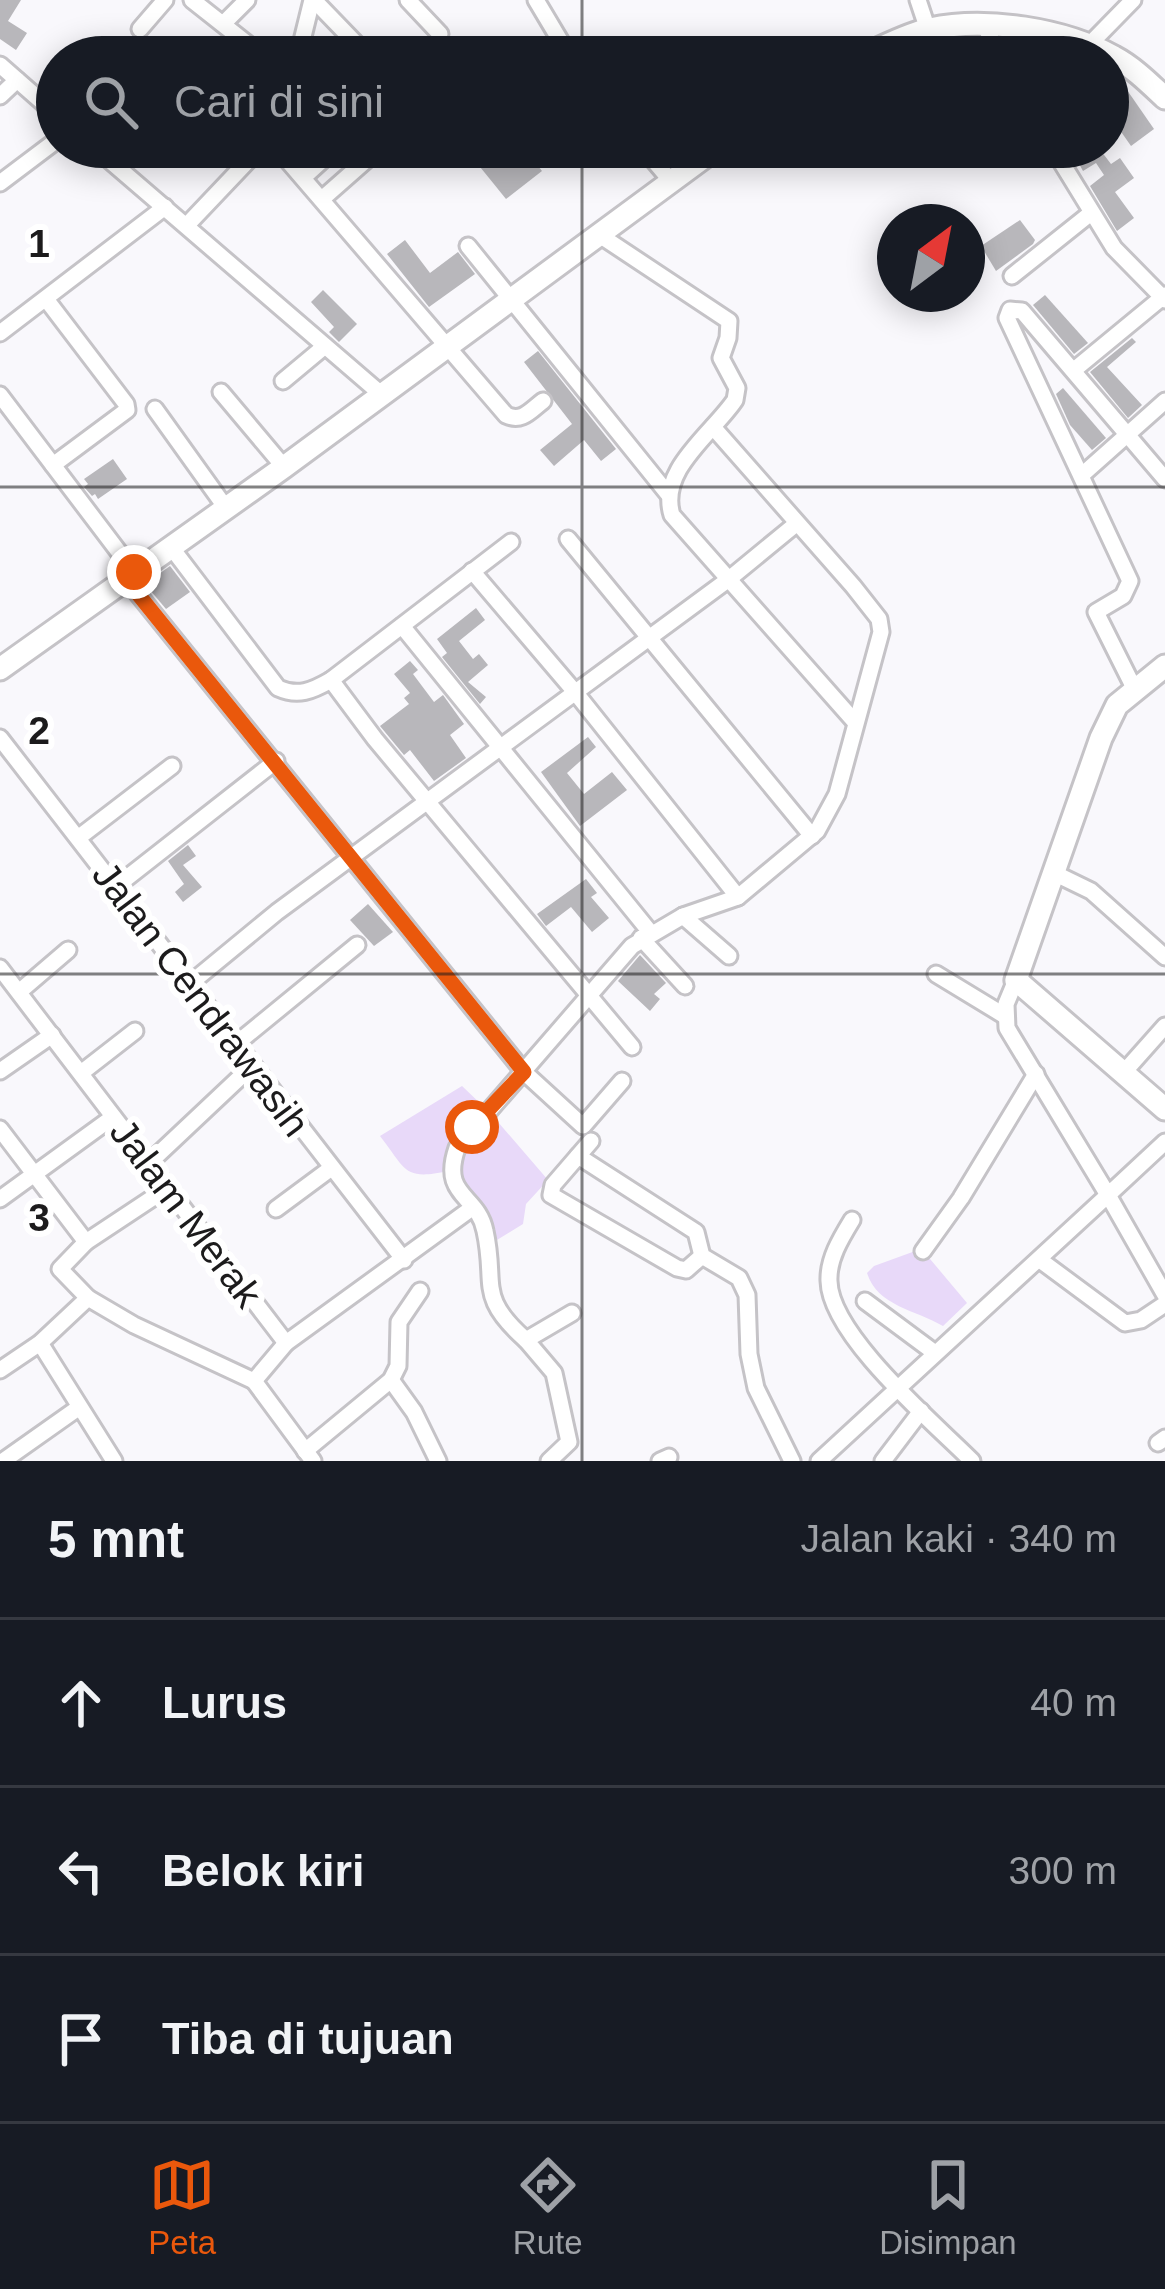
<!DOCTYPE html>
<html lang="id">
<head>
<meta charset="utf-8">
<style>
	body { margin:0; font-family:Arial,sans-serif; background:#242831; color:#f1f3f6 }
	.compass { position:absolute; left:877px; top:204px; width:108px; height:108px; border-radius:50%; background:#171b24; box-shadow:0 6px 30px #0003; rotate:32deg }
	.stop { position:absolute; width:36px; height:36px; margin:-27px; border:9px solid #ea580c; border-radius:50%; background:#fff }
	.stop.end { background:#ea580c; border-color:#fff; box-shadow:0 3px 12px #0008 }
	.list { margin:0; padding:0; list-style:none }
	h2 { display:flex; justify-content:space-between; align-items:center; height:156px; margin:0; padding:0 48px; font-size:51px }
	h2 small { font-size:39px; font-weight:400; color:#9ea1a6 }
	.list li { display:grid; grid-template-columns:78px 1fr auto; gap:36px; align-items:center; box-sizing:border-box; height:168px; padding:0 48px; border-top:3px solid #363941 }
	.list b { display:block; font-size:45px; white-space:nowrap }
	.list em { font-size:39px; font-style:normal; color:#9ea1a6 }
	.icon { flex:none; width:66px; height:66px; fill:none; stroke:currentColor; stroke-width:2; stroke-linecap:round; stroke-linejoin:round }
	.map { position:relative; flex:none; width:1165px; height:1461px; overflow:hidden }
	.search { position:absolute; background:#171b24; box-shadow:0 6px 30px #0003; left:36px; right:36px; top:36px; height:132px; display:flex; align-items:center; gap:30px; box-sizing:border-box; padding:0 42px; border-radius:66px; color:#9ea1a6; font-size:45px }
	.sheet { height:660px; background:#171b24 }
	nav { display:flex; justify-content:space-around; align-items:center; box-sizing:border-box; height:168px; border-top:3px solid #363941; background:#171b24; font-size:33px; color:#9ea1a6 }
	nav a { display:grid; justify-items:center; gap:6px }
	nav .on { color:#ea580c }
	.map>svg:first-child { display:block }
	.green { fill:#e8d9f9 }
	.building { fill:#b8b7bb }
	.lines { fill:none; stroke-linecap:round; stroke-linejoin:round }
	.street-casing { stroke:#c5c3c7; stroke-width:21 }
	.secondary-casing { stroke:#c5c3c7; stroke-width:27 }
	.street { stroke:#fff; stroke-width:15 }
	.secondary { stroke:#fff; stroke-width:21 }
	.route { stroke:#ea580c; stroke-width:15 }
	.grid { fill:none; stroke:#1c1b1c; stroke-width:3; stroke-opacity:0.55 }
	.labels { text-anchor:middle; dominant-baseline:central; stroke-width:12; stroke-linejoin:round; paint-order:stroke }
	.street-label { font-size:39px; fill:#1c1b1c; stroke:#fff }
	.grid-label { font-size:39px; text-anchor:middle; font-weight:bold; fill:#1c1b1c; stroke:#fff; stroke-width:12; stroke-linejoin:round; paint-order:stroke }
</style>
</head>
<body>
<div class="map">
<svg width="1165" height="1461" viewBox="0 0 1165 1461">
	<rect width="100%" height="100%" fill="#f9f8fc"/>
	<!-- green -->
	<g class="green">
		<path d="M 462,1086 L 486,1109 L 448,1171 C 403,1181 406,1169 380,1136 Z"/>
		<path d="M 492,1115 L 548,1180 L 526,1204 L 523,1224 L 492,1243 L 493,1221 C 446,1174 450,1163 492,1115 Z"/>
		<path d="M 918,1250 L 925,1253 L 967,1303 L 943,1326 C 916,1310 877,1306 867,1273 L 874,1266 Z"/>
	</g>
	<!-- building -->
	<g class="building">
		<polygon points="0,0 21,0 8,21 27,33 16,50 0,39"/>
		<polygon points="1127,90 1154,129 1131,146 1108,113 1108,103"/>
		<polygon points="486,147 523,147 542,171 506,199 472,157"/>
		<polygon points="1098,147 1111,164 1120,158 1134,178 1115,192 1134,218 1117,231 1090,186 1104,175 1096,163 1083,171 1077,160"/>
		<polygon points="1020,220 1035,240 1033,244 996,271 981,246"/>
		<polygon points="405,240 430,273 458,252 475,274 429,307 387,254"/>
		<polygon points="323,290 357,324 339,342 329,332 334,327 311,302"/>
		<polygon points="1045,295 1088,343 1074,354 1033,305"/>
		<polygon points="1132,338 1136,342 1107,367 1142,405 1128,418 1090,372"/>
		<polygon points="538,351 616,449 601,461 584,440 554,466 540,450 572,424 524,362"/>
		<polygon points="1063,388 1106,438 1092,450 1070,425 1056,394"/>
		<polygon points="113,459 127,479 98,499 95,494 92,496 84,487 88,484 84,479"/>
		<polygon points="170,566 190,592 166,609 145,584"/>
		<polygon points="476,608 485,620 459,641 473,659 479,654 488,665 468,682 486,697 480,704 442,657 447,653 437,639"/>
		<polygon points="410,661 418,670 413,674 434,702 443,695 464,724 450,735 466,758 434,781 410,750 404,755 380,726 409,704 404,698 410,693 394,674"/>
		<polygon points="588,737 596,747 567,773 584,794 612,772 627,790 580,826 541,772"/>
		<polygon points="188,845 196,856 183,865 202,887 183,902 175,892 184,884 168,861"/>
		<polygon points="586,879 597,893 591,897 609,918 592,932 571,907 546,926 537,914"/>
		<polygon points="368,904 393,932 374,946 350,920"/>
		<polygon points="640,955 666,983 654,994 660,999 650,1011 618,981"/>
	</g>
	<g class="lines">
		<defs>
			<g id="street">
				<polyline points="192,0 264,57"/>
				<polyline points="314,0 369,57"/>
				<polyline points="408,0 440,34"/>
				<polyline points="536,0 570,57"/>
				<polyline points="918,0 928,30"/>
				<polyline points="223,24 247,0"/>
				<polyline points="985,27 1001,57"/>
				<polyline points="140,29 165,0"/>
				<polyline points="1088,46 1133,0"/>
				<polyline points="298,57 312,0"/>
				<polyline points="0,65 57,115"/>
				<polyline points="0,96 17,80"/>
				<polyline points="94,147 381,394"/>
				<path d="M 276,147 L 506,415 C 522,423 531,410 543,401"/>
				<polyline points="642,147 671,181"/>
				<polyline points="1052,147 1114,248 1165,300"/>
				<polyline points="304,177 337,147"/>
				<polyline points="0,183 57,140"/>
				<polyline points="322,199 381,147"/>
				<polyline points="187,225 261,147"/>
				<path d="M 598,234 L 729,321 L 728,338 L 721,358 L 737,388 L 735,400 C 712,434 658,470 672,515 L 855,722"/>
				<polyline points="468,246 668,494"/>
				<polyline points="1012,276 1091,213"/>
				<polyline points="46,299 126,404 127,410 53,465"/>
				<polyline points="0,333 165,207"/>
				<polyline points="1074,370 1165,295"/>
				<polyline points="283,381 325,346"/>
				<polyline points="221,392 284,467"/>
				<polyline points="0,395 134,572"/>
				<polyline points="155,409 226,508"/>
				<polyline points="1083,474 1165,401"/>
				<polyline points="568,539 812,836"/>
				<path d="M 171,547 L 278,688 C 298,697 312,691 331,680 L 511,542"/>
				<polyline points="472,571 575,692 738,897"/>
				<polyline points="125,578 524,1072 583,1126 622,1081"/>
				<polyline points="402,626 650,932"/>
				<polyline points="331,680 375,739 632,1047"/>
				<polyline points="1134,688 1096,612 1123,596 1130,581 1007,318 1010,310 1022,311 1165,479"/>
				<polyline points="0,738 404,1260"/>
				<polyline points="78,838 172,766"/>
				<polyline points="1056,874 1091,891 1165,957"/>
				<polyline points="114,888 276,761"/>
				<polyline points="683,916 729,956"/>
				<polyline points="641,938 685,986"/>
				<polyline points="0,968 286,1343 472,1208"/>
				<polyline points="936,974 1005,1016"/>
				<polyline points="1016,980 1006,1004 1007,1028 1108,1195 1165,1142"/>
				<polyline points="192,982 277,912 729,579 796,524"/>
				<polyline points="19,992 68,950"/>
				<polyline points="236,1044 357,945"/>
				<polyline points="0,1071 52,1035"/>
				<polyline points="1125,1071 1165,1026"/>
				<polyline points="81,1073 135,1031"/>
				<polyline points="0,1129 86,1242 166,1189"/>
				<polyline points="591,1141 553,1185 551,1195 677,1268 686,1270 702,1256"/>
				<polyline points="578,1156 696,1232 702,1256 739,1278 747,1295 749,1354 756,1388 792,1461"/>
				<polyline points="149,1163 252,1066"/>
				<polyline points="0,1199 113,1117"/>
				<polyline points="276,1209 330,1169"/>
				<path d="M 852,1220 C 841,1238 828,1259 829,1281 C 830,1335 934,1423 972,1461"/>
				<polyline points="86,1242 60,1269 88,1298"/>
				<polyline points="923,1251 961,1198 1036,1074"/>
				<polyline points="1040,1260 1125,1323 1141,1320 1165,1304"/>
				<polyline points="865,1301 935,1353"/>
				<path d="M 526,1340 C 476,1296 497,1285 485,1231 C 478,1194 440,1197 457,1148 L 632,946 L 683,916 L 738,897 L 817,831 L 837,794 L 881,632 L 879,619 L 853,586 L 713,427"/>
				<polyline points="40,1343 114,1461"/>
				<polyline points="286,1343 254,1381 313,1461"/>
				<polyline points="0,1370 40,1343 88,1298 134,1325 254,1381"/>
				<polyline points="391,1380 414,1412 438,1461"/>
				<polyline points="1158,1443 1165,1438"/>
				<polyline points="305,1451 391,1380 398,1366 399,1322 420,1291"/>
				<polyline points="3,1461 78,1408"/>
				<polyline points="549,1461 569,1442 554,1373 526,1340 572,1313"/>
				<polyline points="660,1461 669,1457"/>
				<polyline points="819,1461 1108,1195 1165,1295"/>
				<polyline points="883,1461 921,1411"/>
			</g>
			<g id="secondary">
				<path d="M 860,57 C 882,48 906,34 930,29 C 986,17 1064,29 1114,57 C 1133,67 1149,83 1165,98"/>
				<polyline points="1165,666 1117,705 1101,738 1016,980 1165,1109"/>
				<polyline points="0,669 284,467 718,147"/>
			</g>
		</defs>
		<!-- street casing -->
		<use href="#street" class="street-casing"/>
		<!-- secondary casing -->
		<use href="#secondary" class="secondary-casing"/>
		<!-- street -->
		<use href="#street" class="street"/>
		<!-- secondary -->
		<use href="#secondary" class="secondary"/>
	</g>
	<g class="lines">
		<!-- route -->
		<polyline class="route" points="134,572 125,578 524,1072 472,1127"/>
	</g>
	<!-- grid -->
	<path class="grid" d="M 582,0 L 582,57M 582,147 L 582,1461M 0,487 L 1165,487M 0,974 L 1165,974"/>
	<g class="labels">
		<!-- street labels -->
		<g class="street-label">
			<text transform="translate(201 999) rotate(53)">Jalan Cendrawasih</text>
			<text transform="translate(186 1213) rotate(53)">Jalam Merak</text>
		</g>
	</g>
	<g class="grid-label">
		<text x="39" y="257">1</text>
		<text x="39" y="744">2</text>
		<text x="39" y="1231">3</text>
	</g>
</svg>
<svg class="compass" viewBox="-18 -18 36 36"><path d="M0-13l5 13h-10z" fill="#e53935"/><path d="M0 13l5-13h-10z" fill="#9ea1a6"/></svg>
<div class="stop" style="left:472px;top:1127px"></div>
<div class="stop end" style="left:134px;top:572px"></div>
<div class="search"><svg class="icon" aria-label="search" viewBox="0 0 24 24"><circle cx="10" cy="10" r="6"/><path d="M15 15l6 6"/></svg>Cari di sini</div>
</div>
<section class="sheet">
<h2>5 mnt<small>Jalan kaki · 340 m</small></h2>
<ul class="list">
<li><svg class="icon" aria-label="ahead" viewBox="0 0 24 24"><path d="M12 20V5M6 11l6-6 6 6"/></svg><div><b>Lurus</b></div><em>40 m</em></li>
<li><svg class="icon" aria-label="left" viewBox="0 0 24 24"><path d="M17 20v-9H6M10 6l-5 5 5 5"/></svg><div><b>Belok kiri</b></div><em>300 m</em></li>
<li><svg class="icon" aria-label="arrive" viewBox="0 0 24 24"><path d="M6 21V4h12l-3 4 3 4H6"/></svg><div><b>Tiba di tujuan</b></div></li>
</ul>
</section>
<nav>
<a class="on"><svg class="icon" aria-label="map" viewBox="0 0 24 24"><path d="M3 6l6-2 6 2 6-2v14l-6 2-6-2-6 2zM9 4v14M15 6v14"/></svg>Peta</a>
<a><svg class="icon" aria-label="directions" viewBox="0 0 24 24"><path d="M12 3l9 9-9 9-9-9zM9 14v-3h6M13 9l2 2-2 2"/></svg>Rute</a>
<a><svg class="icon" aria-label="saved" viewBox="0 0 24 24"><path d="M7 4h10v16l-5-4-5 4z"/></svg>Disimpan</a>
</nav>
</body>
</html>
